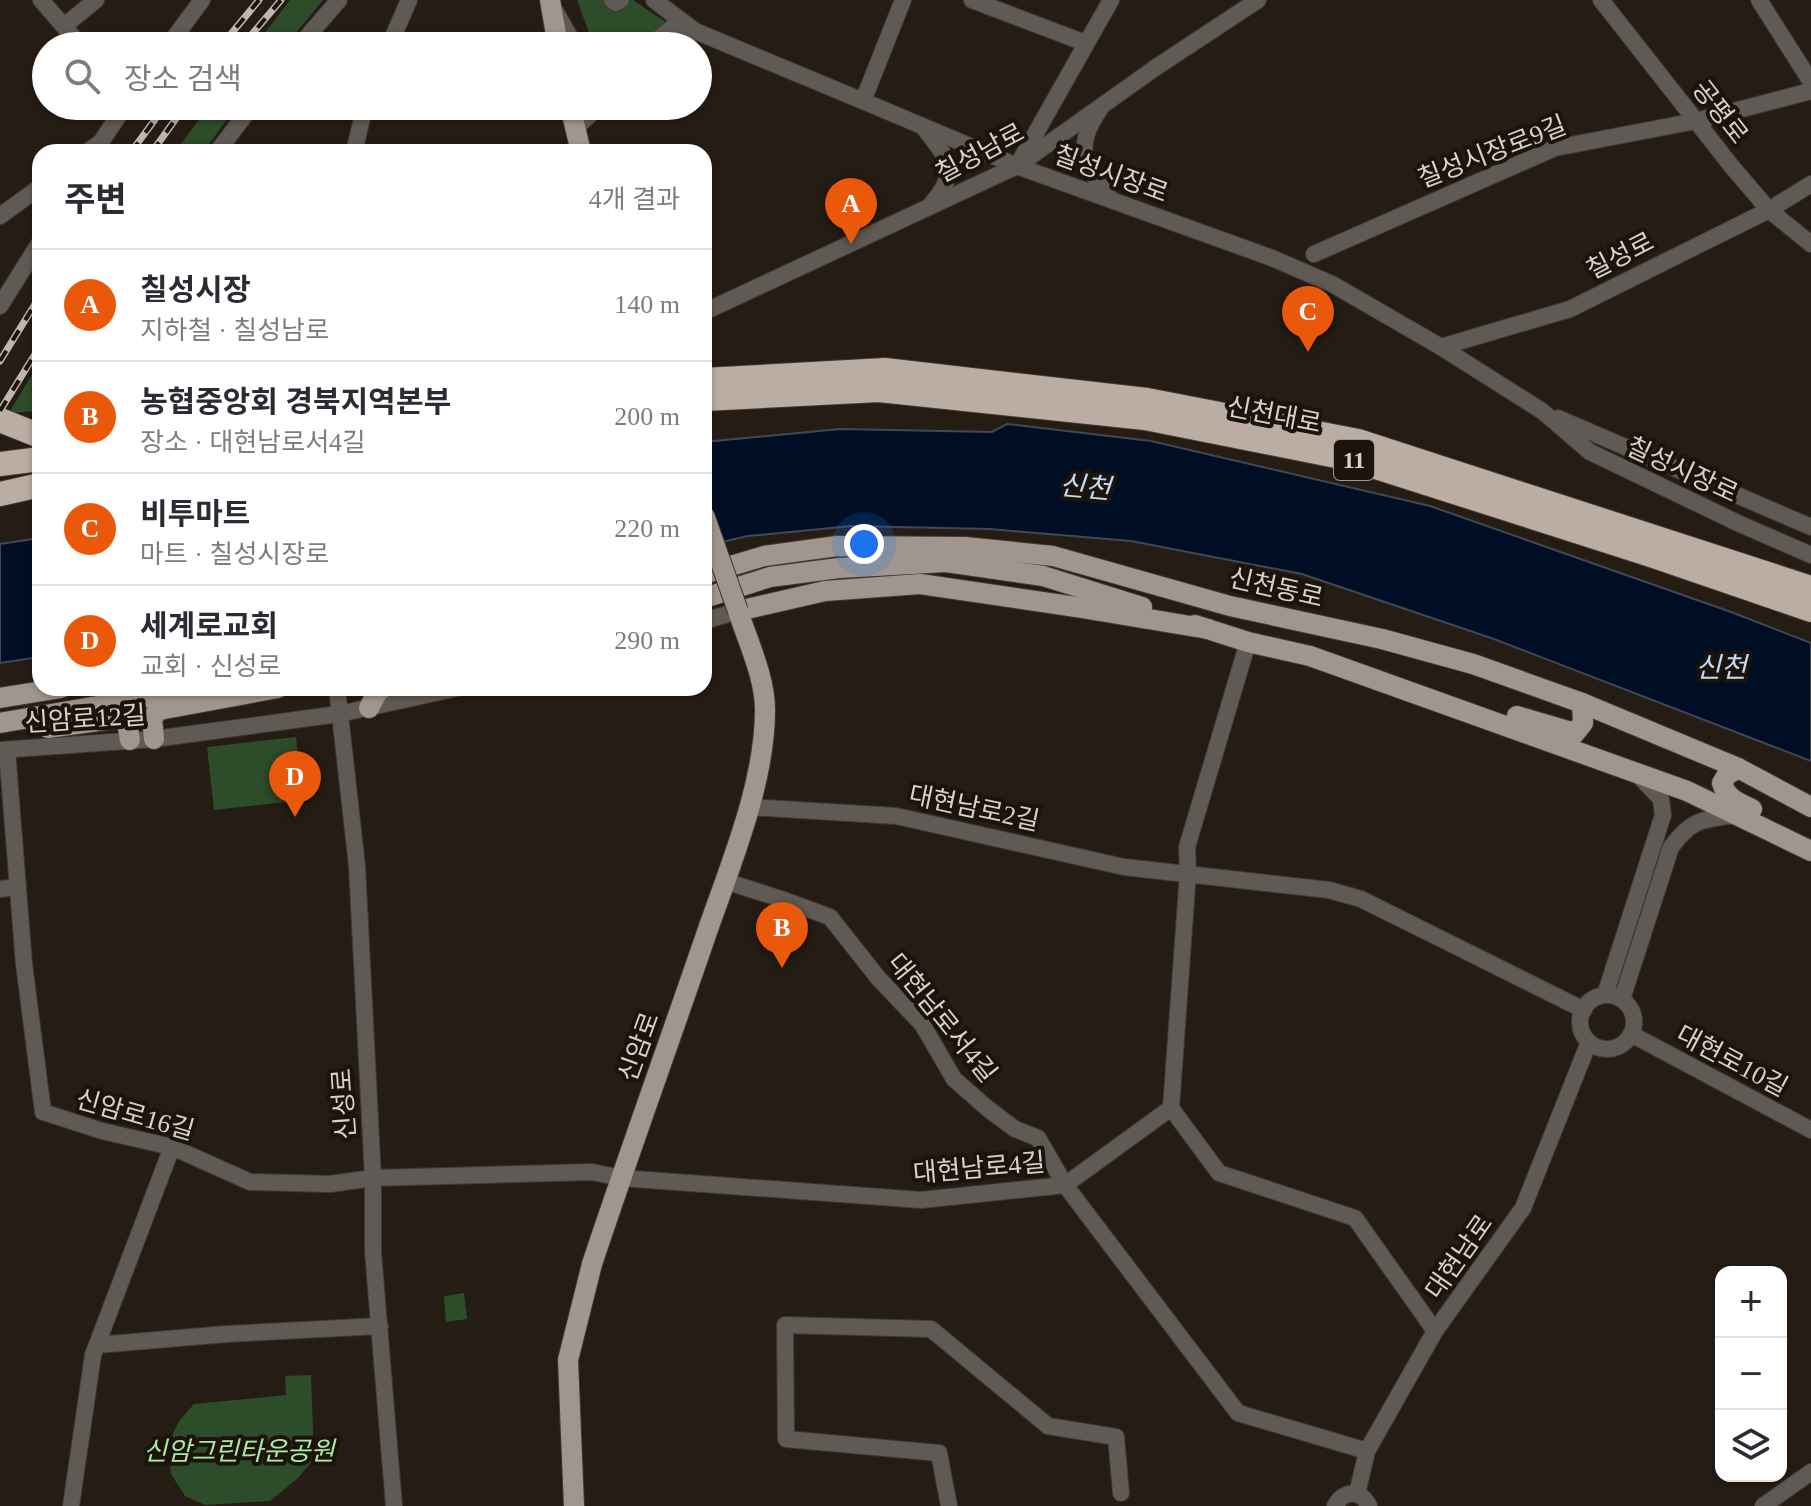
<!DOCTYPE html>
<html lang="ko">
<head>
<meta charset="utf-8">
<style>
	body { margin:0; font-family:"Times New Roman","Noto Sans KR",serif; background:#f2f2f3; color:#2b2b33 }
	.controls { position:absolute; right:24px; bottom:24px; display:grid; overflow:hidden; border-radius:16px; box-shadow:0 2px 6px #0004 }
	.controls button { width:72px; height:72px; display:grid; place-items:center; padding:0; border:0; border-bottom:2px solid #e1e1e2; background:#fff; color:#2b2b33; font:40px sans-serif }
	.you { position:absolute; left:864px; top:544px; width:28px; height:28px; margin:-20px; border:6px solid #fff; border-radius:50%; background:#1a73e8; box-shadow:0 0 0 12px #1a73e833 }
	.badge { display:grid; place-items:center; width:52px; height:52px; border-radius:50%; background:#ea580c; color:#fff; font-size:26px; font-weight:700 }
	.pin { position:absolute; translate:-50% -66px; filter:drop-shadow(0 2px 4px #0008) }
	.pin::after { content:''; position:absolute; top:42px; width:28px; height:24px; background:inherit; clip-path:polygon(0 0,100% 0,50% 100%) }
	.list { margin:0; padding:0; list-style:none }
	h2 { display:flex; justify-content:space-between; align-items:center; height:104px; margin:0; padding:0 32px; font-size:34px }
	h2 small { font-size:26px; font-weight:400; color:#7c7c81 }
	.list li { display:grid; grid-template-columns:52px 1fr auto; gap:24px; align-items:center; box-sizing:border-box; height:112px; padding:0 32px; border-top:2px solid #e1e1e2 }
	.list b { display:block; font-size:30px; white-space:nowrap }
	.list p { margin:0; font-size:26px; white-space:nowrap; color:#7c7c81 }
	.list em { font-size:26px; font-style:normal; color:#7c7c81 }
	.icon { flex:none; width:44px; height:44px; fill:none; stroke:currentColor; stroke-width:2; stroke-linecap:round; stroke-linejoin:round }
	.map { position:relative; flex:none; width:1811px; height:1506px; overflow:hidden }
	.search { position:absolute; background:#fff; box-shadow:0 2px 6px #0004; left:32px; top:32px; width:680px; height:88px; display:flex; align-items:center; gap:20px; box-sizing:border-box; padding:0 28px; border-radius:44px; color:#7c7c81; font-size:30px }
	.panel { position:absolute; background:#fff; box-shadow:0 2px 6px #0004; left:32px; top:144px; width:680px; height:552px; border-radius:24px }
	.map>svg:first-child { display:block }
	.green { fill:#2d4c29 }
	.water { fill:#000e25; stroke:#404856; stroke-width:2 }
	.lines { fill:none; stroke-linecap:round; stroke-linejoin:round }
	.minor-casing { stroke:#413a31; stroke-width:18 }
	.major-casing { stroke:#413a31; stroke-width:22 }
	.highway-casing { stroke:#413a31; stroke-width:26 }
	.minor { stroke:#605a56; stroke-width:16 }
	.major { stroke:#a1968e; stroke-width:20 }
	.highway { stroke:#bbada4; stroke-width:24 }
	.rail-casing { stroke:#bcb7b0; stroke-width:7 }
	.rail { stroke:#1c140b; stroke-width:4; stroke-dasharray:12; stroke-linecap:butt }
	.major-bridge-casing { stroke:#413a31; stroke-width:22; stroke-linecap:butt }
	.major-bridge { stroke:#a1968e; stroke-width:20 }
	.labels { text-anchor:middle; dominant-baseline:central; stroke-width:8; stroke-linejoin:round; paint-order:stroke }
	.shield { fill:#1c140b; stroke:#9e9891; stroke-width:2 }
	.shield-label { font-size:24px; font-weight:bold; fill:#d6d1ca }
	.street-label { font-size:26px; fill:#d6d1ca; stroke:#1c140b }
	.park-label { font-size:26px; font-style:italic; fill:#a9eca0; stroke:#1c140b }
	.water-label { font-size:28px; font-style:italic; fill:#c0daf7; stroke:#1c140b }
</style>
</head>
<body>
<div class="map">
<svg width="1811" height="1506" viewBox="0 0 1811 1506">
	<rect width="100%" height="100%" fill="#251d14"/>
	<!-- green -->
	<g class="green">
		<polygon points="290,0 323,0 285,46 255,46"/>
		<polygon points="577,0 633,0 673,27 642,46 594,46"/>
		<polygon points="209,106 237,106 203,152 175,152"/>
		<polygon points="40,361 40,405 37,411 9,413"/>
		<polygon points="296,737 303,800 214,810 207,747"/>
		<polygon points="464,1293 467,1319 446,1322 444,1296"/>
		<polygon points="311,1375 314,1459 298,1478 270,1501 205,1505 185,1496 171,1474 168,1444 179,1421 194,1404 286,1395 285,1376"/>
	</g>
	<!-- water -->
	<g class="water">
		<polygon points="1007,424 1151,441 1430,506 1731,612 1811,643 1811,761 1494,639 1302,574 1131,541 990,529 851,526 748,536 704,546 704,442 840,429 992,432"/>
		<polygon points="40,538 40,657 0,663 0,544"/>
	</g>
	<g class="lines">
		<defs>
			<g id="minor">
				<polyline points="41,0 81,46"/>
				<polyline points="612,0 616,3 621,0"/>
				<polyline points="654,0 695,31 863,101 1017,166 1272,258 1332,284 1441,347 1542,411 1590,452 1740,524 1811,555"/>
				<polyline points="972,0 1085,43"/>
				<polyline points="1601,0 1733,168 1769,210 1811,244"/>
				<polyline points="1759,0 1811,82"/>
				<polyline points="554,9 575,46"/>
				<polyline points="64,26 96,0"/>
				<polyline points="168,46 202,0"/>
				<polyline points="299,46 339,0"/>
				<polyline points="389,46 409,0"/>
				<polyline points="649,46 673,27 689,30"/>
				<polyline points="672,46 695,31"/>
				<polyline points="863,101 903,0"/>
				<path d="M 1100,109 C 1073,148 1084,166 1110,198"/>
				<path d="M 924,128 C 947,158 961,170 932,203"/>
				<polyline points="574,129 600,106"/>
				<polyline points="87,152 101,142 125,106"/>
				<polyline points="217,152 252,106"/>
				<polyline points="354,152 365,106"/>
				<polyline points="1020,161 1111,0"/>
				<polyline points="0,216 40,187"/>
				<polyline points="1314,254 1555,148 1696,121 1811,91"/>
				<polyline points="0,306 40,242"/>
				<polyline points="704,312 1017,166 1155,68 1258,0"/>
				<polyline points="1441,347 1570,309 1769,210 1811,184"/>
				<polyline points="1558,418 1811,527"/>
				<polyline points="704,621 738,611"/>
				<polyline points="337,688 357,866 373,1178 373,1252 394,1506"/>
				<polyline points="0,750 154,739 339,714 458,688"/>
				<polyline points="7,750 24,964 43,1112 102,1131 172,1147 250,1182 330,1184 373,1178 592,1172 621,1178 921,1200 1065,1185"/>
				<polyline points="748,807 896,816 1124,867 1329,890 1361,899 1584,1010"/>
				<polyline points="725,881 781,899 830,917 879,979 922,1024 954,1079 987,1108 1015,1129 1038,1138 1065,1185 1238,1413 1367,1451"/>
				<polyline points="0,889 18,887"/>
				<polyline points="1605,995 1663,815 1661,799 1640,777"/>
				<circle cx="1607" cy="1022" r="27"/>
				<path d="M 1622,999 L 1671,847 C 1693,818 1702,820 1736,815"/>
				<polyline points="1631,1034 1811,1130"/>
				<polyline points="1171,1108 1219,1173 1355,1218 1435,1331"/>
				<polyline points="1065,1185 1171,1108 1188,873 1187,847 1248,642"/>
				<polyline points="97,1345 227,1334 380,1326"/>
				<polyline points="1357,1494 1367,1451 1435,1331 1523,1208 1589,1042"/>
				<polyline points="71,1506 93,1355 172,1147"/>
				<polyline points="949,1506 939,1453 786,1439 785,1325 931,1329 1048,1426 1116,1437 1121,1493"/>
				<path d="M 1335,1506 C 1343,1490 1361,1489 1369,1506"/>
				<polyline points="1763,1506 1811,1472"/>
			</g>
			<g id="major">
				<polyline points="550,0 558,46"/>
				<polyline points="570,106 581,152"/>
				<polyline points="704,574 764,556 837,546 965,547 1053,556 1230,606 1382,639 1473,664 1582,703 1738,768 1811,807"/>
				<polyline points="704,598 770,577 839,568 946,562 1043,576 1142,607"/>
				<polyline points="1195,625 1248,642 1310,656 1687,791 1811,851"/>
				<polyline points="0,698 61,688"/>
				<polyline points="369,708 378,691 383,688"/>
				<polyline points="1517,716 1575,733 1583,723 1582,703"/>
				<polyline points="0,723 202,688"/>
				<polyline points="48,728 119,718 127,722 130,740"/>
				<polyline points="154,739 152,718 159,710 278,688"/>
				<path d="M 1738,768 L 1727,775 L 1722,783 C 1726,798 1739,803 1752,809"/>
				<path d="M 574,1506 L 568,1360 L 592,1264 C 629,1153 669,1043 707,932 C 731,863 765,783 765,710 C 765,677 748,642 738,611 L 825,591 L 920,584 L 1083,608 L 1208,629"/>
			</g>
			<g id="highway">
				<polyline points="704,380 885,370 1147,400 1358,441 1811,588"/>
				<polyline points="704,399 879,390 1145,418 1351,459 1651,555 1811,610"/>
				<polyline points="0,420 40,436"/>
				<polyline points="0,464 40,459"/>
				<polyline points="0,494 40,485"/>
			</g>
		</defs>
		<!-- minor casing -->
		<use href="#minor" class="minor-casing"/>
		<!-- major casing -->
		<use href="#major" class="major-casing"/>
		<!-- highway casing -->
		<use href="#highway" class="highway-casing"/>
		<!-- minor -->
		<use href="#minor" class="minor"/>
		<!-- major -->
		<use href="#major" class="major"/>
		<!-- highway -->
		<use href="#highway" class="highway"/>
		<defs>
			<g id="rail">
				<polyline points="221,46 259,0"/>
				<polyline points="242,46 281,0"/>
				<polyline points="131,152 165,106"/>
				<polyline points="152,152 185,106"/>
				<polyline points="0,361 40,296"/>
				<polyline points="0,411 40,346"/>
			</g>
		</defs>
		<!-- rail casing -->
		<use href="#rail" class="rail-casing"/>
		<!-- rail -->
		<use href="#rail" class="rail"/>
		<defs>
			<polyline id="major-bridge" points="704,515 738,611"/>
		</defs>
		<!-- major-bridge casing -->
		<use href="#major-bridge" class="major-bridge-casing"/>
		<!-- major-bridge -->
		<use href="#major-bridge" class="major-bridge"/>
	</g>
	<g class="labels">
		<!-- shield labels -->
		<rect class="shield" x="1334" y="440" width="40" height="40" rx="6"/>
		<g class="shield-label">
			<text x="1354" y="460">11</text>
		</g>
		<!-- street labels -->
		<g class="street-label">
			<text transform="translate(1720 112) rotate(52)">공평로</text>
			<text transform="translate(1492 152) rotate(-21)">칠성시장로9길</text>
			<text transform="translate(980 153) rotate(-28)">칠성남로</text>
			<text transform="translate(1111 174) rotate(20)">칠성시장로</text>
			<text transform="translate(1620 256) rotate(-27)">칠성로</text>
			<text transform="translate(1274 415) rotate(11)">신천대로</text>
			<text transform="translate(1682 470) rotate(25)">칠성시장로</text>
			<text transform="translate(1276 588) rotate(13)">신천동로</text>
			<text transform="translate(85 719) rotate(-4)">신암로12길</text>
			<text transform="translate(974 808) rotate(12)">대현남로2길</text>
			<text transform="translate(942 1018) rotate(51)">대현남로서4길</text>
			<text transform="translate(639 1047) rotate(-70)">신암로</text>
			<text transform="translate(1732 1061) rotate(28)">대현로10길</text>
			<text transform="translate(344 1104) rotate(-94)">신성로</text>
			<text transform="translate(135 1115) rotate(16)">신암로16길</text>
			<text transform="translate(979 1168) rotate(-5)">대현남로4길</text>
			<text transform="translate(1459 1257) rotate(-55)">대현남로</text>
		</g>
		<!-- park labels -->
		<g class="park-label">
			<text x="239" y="1451">신암그린타운공원</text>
		</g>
		<!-- water labels -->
		<g class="water-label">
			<text transform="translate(1085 487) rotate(5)">신천</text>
			<text x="1721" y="667">신천</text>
		</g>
	</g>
</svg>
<div class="controls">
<button>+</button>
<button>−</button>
<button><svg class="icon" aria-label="layers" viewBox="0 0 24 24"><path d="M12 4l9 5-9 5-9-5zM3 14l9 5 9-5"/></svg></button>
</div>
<div class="you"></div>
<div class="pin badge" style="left:851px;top:244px">A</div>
<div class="pin badge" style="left:782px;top:968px">B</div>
<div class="pin badge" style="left:1308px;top:352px">C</div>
<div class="pin badge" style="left:295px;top:817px">D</div>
<div class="search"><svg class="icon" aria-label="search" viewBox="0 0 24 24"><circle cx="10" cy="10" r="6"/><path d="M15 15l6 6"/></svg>장소 검색</div>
<section class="panel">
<h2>주변<small>4개 결과</small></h2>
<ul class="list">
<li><span class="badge">A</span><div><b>칠성시장</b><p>지하철 · 칠성남로</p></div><em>140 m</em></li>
<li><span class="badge">B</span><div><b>농협중앙회 경북지역본부</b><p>장소 · 대현남로서4길</p></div><em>200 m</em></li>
<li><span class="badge">C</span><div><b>비투마트</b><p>마트 · 칠성시장로</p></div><em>220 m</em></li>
<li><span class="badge">D</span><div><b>세계로교회</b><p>교회 · 신성로</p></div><em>290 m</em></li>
</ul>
</section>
</div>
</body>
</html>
